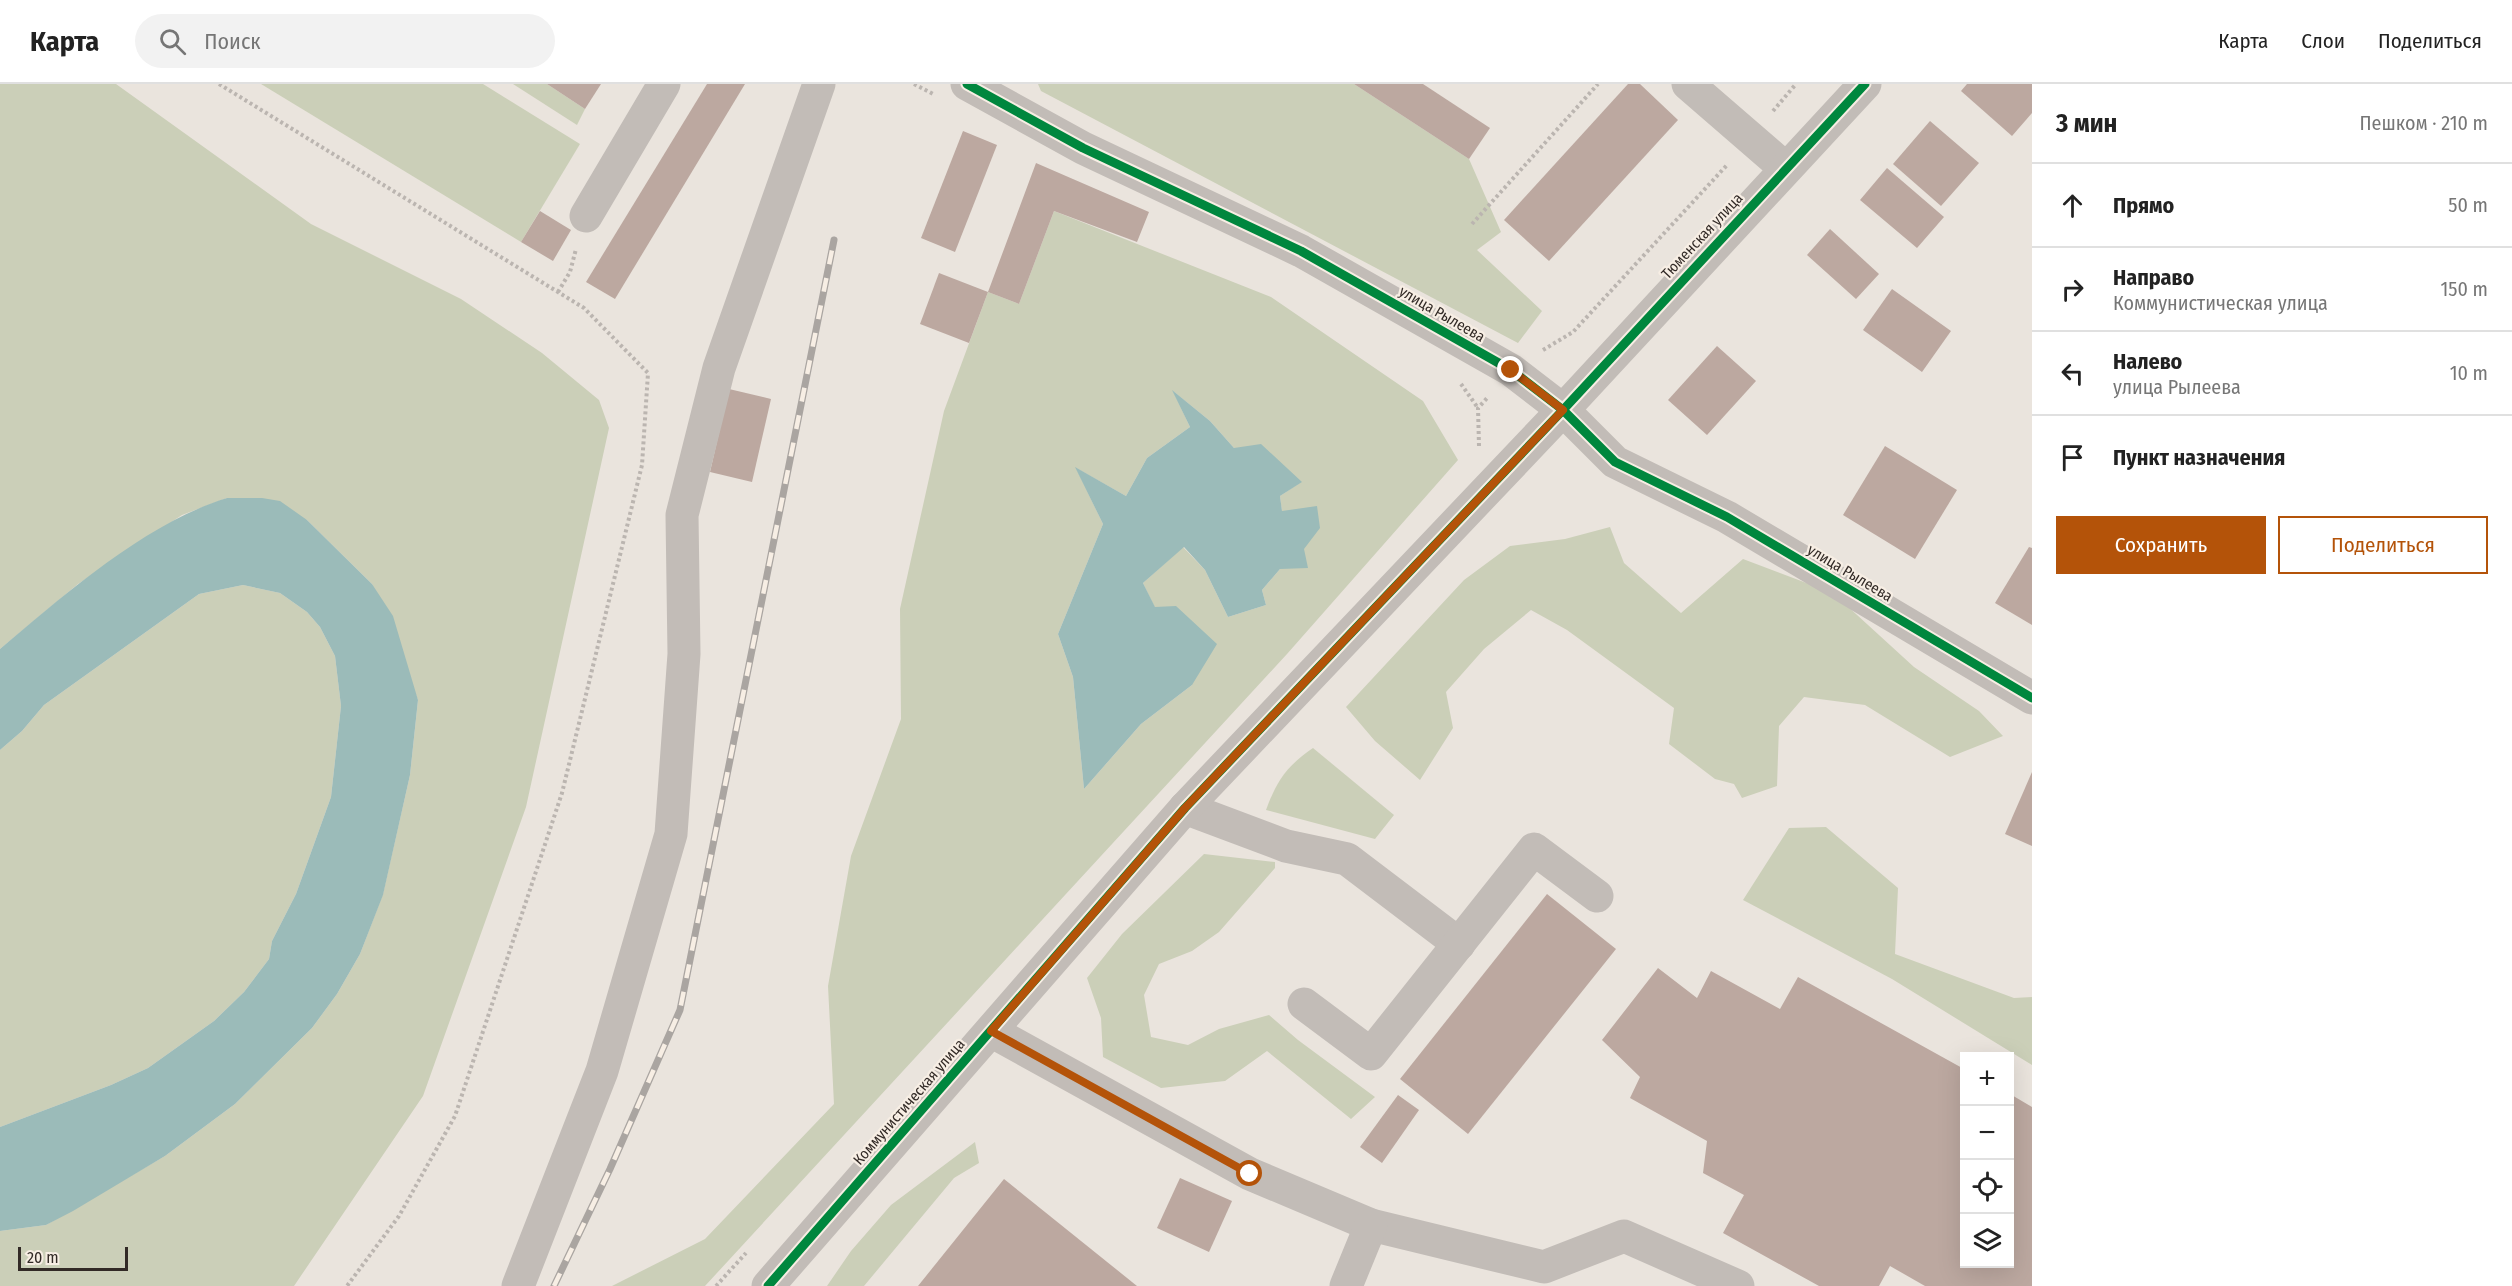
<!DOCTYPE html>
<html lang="ru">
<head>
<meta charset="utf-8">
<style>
	body { margin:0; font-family:"Fira Sans Condensed",sans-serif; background:#f2f2f2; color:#222 }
	.controls { position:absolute; right:18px; bottom:18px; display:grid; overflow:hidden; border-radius:0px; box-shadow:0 6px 24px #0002 }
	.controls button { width:54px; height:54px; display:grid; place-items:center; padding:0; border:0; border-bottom:2px solid #e0e0e0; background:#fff; color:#222; font:30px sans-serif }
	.scale { position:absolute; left:18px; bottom:15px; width:110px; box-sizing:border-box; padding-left:6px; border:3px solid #322a26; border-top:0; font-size:16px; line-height:21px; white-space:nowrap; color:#322a26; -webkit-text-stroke:4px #f7eee4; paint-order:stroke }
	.stop { position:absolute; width:18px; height:18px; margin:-14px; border:4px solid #b45309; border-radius:50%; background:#fff }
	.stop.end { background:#b45309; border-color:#fff; box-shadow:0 2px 6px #0008 }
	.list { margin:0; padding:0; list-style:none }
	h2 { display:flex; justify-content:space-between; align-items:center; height:78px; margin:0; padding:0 24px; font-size:26px }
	h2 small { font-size:20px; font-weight:400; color:#767676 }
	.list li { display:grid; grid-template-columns:39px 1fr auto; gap:18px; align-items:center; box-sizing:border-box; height:84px; padding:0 24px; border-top:2px solid #e0e0e0 }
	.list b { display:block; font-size:22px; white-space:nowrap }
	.list p { margin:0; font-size:20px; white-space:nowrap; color:#767676 }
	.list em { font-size:20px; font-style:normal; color:#767676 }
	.actions { display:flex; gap:12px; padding:18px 24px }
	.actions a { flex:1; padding:14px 0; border:2px solid #b45309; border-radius:0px; text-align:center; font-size:21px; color:#b45309 }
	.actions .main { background:#b45309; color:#fff }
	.icon { flex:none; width:33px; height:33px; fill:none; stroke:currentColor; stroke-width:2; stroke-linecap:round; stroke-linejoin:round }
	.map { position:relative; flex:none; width:2032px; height:1202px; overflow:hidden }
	header { display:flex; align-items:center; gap:36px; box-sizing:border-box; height:84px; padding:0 30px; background:#fff; border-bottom:2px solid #e0e0e0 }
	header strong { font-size:28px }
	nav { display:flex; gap:33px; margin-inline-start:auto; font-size:21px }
	.search { width:420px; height:54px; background:#f2f2f2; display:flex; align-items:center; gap:15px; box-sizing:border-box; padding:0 21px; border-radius:33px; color:#767676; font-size:22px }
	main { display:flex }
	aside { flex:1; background:#fff }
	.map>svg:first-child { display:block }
	.green { fill:#cbcfb8; fill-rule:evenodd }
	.water { fill:#9bbbb9 }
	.building { fill:#bca8a0 }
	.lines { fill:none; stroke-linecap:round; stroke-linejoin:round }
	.path { stroke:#bbb5b0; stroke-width:4; stroke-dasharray:3 3; stroke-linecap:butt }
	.minor { stroke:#c2bcb7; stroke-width:33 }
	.rail-casing { stroke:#aaa5a1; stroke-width:7 }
	.rail { stroke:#f7eee4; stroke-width:4.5; stroke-dasharray:14; stroke-linecap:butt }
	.cycleway-casing { stroke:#f7eee4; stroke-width:13 }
	.cycleway { stroke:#00873e; stroke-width:9 }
	.route { stroke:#b45309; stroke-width:8 }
	.labels { text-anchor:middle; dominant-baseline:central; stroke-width:4.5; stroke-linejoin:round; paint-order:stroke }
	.street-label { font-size:15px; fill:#322a26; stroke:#f7eee4 }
</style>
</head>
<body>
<header>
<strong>Карта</strong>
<div class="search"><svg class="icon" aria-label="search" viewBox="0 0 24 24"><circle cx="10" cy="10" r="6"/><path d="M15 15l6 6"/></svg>Поиск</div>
<nav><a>Карта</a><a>Слои</a><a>Поделиться</a></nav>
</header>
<main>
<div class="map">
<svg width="2032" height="1202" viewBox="0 0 2032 1202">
	<rect width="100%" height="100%" fill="#eae4dd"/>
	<!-- green -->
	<g class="green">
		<polygon points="0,0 116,0 311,140 461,215 542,269 599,316 609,344 526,723 423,1012 294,1202 0,1202 0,1147 46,1141 165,1072 235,1020 312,944 337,910 360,870 383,810 410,691 418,616 372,500 307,436 227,414 182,431 78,500 0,565"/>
		<polygon points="261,0 483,0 580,60 521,158"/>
		<polygon points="513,0 547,0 585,25 577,41"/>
		<polygon points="1038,0 1354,0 1469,75 1501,148 1477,166 1542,227 1518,259 1041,7"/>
		<path d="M 1054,127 L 1271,213 L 1423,317 L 1458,376 L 1287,570 L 705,1202 L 612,1202 L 705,1155 L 834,1020 L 828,902 L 851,772 L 901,635 L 900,525 L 944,327 L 988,208 L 1019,220 ZM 1173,307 L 1210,337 L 1234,364 L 1301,398 L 1280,412 L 1282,428 L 1280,485 L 1262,506 L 1266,521 L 1228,533 L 1205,486 L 1183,463 L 1143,499 L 1192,601 L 1141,640 L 1084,705 L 1073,593 L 1058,550 L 1103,440 L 1076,384 L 1126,412 L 1147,374 L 1190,343 Z"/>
		<polygon points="1610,443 1624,479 1681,529 1743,475 1833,509 1914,583 1979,627 2003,652 1950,673 1865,621 1804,613 1779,642 1777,702 1742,714 1734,700 1715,695 1669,660 1674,624 1567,546 1531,526 1484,565 1446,608 1453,644 1420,696 1375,657 1346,623 1464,496 1510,462 1565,455"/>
		<polygon points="243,501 280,509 307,528 320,543 335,572 341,622 331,713 296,810 272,857 269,875 244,908 214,937 148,984 111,1001 0,1043 0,666 22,647 44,621 199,510"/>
		<path d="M 1313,664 L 1394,731 L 1375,755 L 1266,726 C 1277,696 1287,682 1313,664 Z"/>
		<polygon points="1826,743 1898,804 1895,870 2014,914 2032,913 2032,981 1892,895 1743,816 1789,744"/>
		<polygon points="1204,770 1275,778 1275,784 1219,848 1192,867 1159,880 1144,911 1151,953 1188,961 1219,945 1269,931 1298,956 1375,1013 1351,1035 1267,967 1225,997 1161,1004 1103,973 1101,934 1087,894 1122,850"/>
		<polygon points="975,1058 979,1079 954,1094 864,1202 827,1202 851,1167 891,1121"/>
	</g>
	<!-- water -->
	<g class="water">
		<polygon points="1172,306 1210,337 1234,364 1261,360 1302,398 1280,412 1282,427 1317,422 1320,444 1304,465 1308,484 1280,485 1262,506 1266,521 1228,533 1205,486 1184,463 1143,499 1155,523 1176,522 1217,560 1192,601 1141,640 1084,705 1073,593 1058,550 1103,440 1075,383 1126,412 1147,374 1190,343"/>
		<path d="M 227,414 L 262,414 L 280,417 L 307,436 L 372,500 L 393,532 L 418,616 L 410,691 L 383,811 L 360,870 L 337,910 L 312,944 L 235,1020 L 165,1072 L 73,1127 L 46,1141 L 0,1147 L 0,1043 L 111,1001 L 148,984 L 214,937 L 244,908 L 269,875 L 272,857 L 296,810 L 331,713 L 341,622 L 335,572 L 320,543 L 307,528 L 280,509 L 243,501 L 199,510 L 44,621 L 22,647 L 0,666 L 0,565 C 65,510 146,439 227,414 Z"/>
	</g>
	<!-- building -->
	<g class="building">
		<polygon points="547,0 601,0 585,25"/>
		<polygon points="707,0 745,0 615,215 586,198"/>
		<polygon points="1354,0 1423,0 1490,44 1469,75"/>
		<polygon points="1628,0 1640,0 1678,36 1549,177 1504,136"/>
		<polygon points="1967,0 2032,0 2032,29 2012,52 1961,7"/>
		<polygon points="1930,37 1979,79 1941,122 1893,80"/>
		<polygon points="963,47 997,61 955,168 921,154"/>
		<polygon points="1036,79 1149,128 1137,158 1054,127 1019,220 988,208"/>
		<polygon points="1887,84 1944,133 1917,164 1860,116"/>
		<polygon points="540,127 571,146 553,177 521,158"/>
		<polygon points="1830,145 1879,190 1856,215 1807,171"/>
		<polygon points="939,189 988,208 969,259 920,240"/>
		<polygon points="1892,205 1951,247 1922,288 1863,246"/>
		<polygon points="1717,262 1756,297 1707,351 1668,316"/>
		<polygon points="729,305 771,315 752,398 710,388"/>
		<polygon points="1885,362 1957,406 1915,475 1843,431"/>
		<polygon points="2029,463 2032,464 2032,541 1995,519"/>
		<polygon points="2032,688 2032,762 2005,750"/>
		<polygon points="1547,810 1616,865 1468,1050 1400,995"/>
		<polygon points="1658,884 1697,914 1711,887 1780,925 1798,893 1964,985 1964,1180 2010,1180 2010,1010 2032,1023 2032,1202 1925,1202 1890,1182 1879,1202 1819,1202 1723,1149 1744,1111 1703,1089 1707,1057 1630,1014 1640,993 1602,956"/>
		<polygon points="1398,1011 1419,1026 1382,1079 1360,1063"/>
		<polygon points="1180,1094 1232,1117 1209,1168 1157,1144"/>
		<polygon points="1004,1095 1137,1202 918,1202"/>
	</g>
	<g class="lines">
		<!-- path -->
		<g class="path">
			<polyline points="219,0 584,224 648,289 642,381 562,709 455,1032 399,1132 347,1202"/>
			<polyline points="914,0 935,11"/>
			<polyline points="1773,27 1796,0"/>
			<polyline points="1472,140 1598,0"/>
			<polyline points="558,208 570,188 576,165"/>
			<polyline points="1543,266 1573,248 1727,81"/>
			<polyline points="1461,300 1478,324"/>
			<polyline points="1479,362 1478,324 1488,313"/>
			<polyline points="716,1202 746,1169"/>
		</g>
		<!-- minor -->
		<g class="minor">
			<polyline points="967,0 1083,64 1301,167 1511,286 1563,326 1615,378 1727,433 2032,614"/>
			<polyline points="1688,0 1785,84"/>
			<polyline points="586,132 664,0"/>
			<polyline points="1185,724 1286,762 1347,775 1459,860"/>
			<polyline points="1304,920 1371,970 1534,765 1597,812"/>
			<polyline points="991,947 1250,1090 1371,1141 1544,1183 1624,1152 1738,1202"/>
			<polyline points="518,1202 602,987 671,750 684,570 682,431 719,284 819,0"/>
			<polyline points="768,1202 1185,724 1563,326 1865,0"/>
			<polyline points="1346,1202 1371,1141"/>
		</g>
		<defs>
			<polyline id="rail" points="554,1202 610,1085 680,926 834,156"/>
		</defs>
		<!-- rail casing -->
		<use href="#rail" class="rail-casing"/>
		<!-- rail -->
		<use href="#rail" class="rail"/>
		<defs>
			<g id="cycleway">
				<polyline points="967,0 1083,64 1301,167 1511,286 1563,326 1615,378 1727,433 2032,614"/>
				<polyline points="768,1202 1185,724 1563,326 1865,0"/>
			</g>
		</defs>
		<!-- cycleway casing -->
		<use href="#cycleway" class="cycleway-casing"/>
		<!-- cycleway -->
		<use href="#cycleway" class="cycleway"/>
	</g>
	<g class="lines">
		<!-- route -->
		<polyline class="route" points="1250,1090 991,947 1185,724 1563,326 1511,286"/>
	</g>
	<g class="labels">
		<!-- street labels -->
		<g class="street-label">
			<text transform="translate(1702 152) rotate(-47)">Тюменская улица</text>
			<text transform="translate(1442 230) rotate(30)">улица Рылеева</text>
			<text transform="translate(1850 489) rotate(31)">улица Рылеева</text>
			<text transform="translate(909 1018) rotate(-49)">Коммунистическая улица</text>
		</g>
	</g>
</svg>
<div class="controls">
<button>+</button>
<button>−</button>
<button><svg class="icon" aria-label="locate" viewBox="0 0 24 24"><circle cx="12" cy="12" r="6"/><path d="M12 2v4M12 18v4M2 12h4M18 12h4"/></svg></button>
<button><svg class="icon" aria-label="layers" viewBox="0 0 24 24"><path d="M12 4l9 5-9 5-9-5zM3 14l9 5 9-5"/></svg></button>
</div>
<div class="scale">20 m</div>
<div class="stop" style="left:1250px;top:1090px"></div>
<div class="stop end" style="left:1511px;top:286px"></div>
</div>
<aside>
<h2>3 мин<small>Пешком · 210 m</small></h2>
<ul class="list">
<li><svg class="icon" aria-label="ahead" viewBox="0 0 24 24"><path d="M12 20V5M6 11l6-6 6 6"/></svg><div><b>Прямо</b></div><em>50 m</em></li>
<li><svg class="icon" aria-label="right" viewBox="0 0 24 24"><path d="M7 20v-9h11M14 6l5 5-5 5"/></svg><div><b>Направо</b><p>Коммунистическая улица</p></div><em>150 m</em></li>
<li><svg class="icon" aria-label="left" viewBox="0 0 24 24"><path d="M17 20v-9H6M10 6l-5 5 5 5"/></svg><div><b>Налево</b><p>улица Рылеева</p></div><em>10 m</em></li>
<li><svg class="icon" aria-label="arrive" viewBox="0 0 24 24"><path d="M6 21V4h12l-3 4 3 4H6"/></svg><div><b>Пункт назначения</b></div></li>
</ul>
<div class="actions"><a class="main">Сохранить</a><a>Поделиться</a></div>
</aside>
</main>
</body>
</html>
